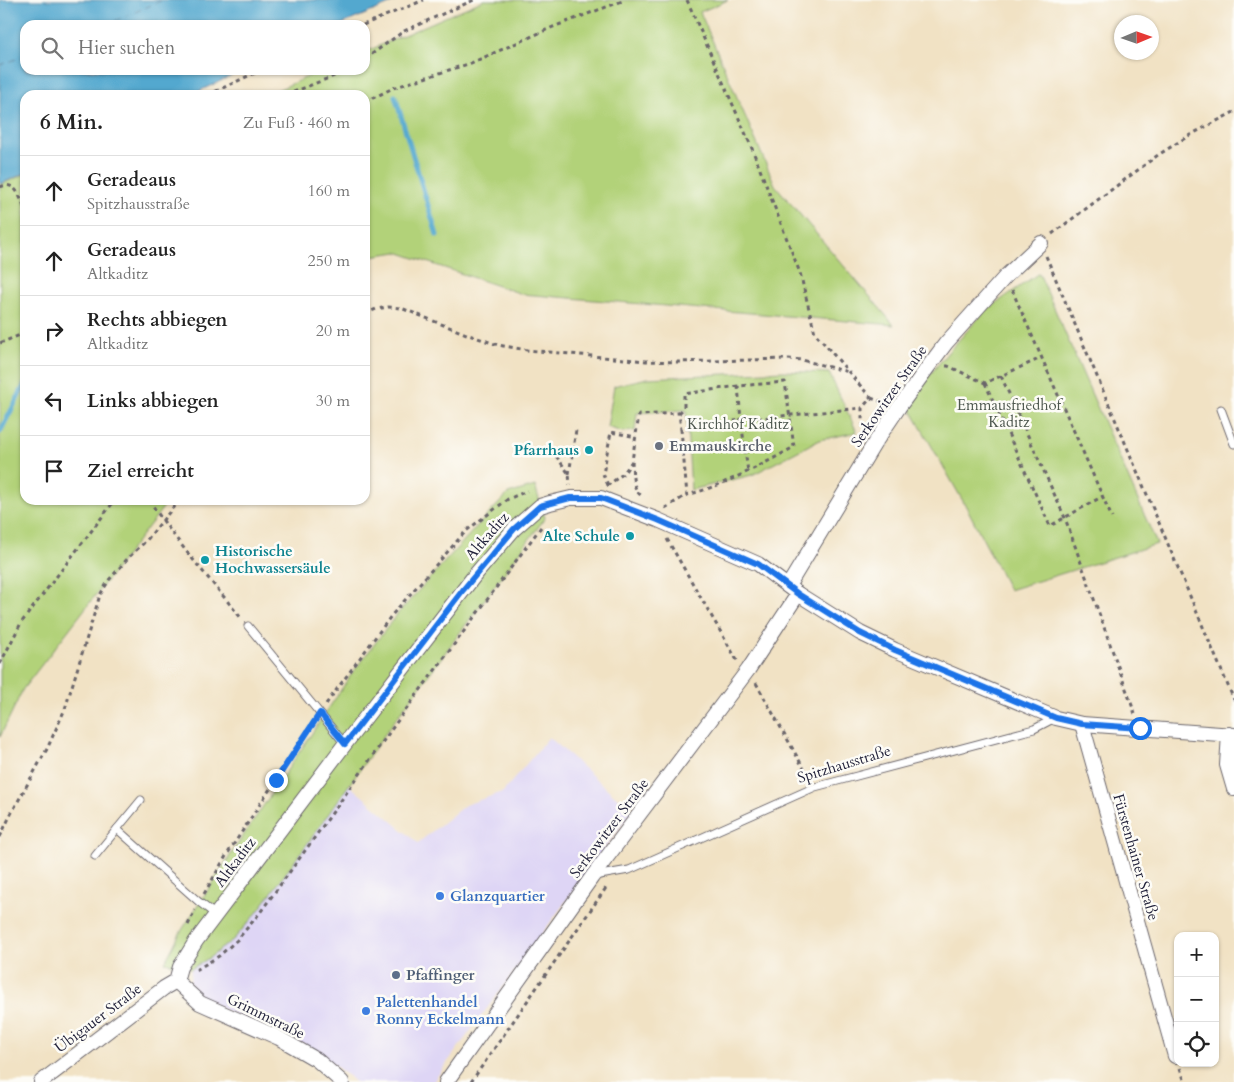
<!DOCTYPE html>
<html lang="de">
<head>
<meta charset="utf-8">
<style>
	body { margin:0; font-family:Cardo,serif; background:#f6f6f6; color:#222 }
	.controls { position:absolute; right:15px; bottom:15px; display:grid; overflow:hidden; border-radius:10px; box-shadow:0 1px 4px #0004 }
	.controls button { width:45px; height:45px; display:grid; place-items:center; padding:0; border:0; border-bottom:1px solid #e0e0e0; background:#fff; color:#222; font:25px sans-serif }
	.compass { position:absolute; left:1114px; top:15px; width:45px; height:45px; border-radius:50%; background:#fff; box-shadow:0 1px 4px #0004; rotate:88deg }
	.stop { position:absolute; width:15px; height:15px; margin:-11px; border:4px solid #1a73e8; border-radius:50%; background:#fff }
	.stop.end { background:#1a73e8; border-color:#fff; box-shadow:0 1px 5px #0008 }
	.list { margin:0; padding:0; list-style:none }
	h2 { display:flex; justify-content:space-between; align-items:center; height:65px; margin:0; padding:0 20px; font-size:21px }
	h2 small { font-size:16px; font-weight:400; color:#767676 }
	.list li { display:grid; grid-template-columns:32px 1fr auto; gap:15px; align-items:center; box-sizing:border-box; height:70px; padding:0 20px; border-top:1px solid #e0e0e0 }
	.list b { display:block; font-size:19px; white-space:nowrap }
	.list p { margin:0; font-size:16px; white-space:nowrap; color:#767676 }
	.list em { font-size:16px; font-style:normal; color:#767676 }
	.icon { flex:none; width:28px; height:28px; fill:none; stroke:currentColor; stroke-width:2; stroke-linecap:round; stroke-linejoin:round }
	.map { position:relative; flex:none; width:1234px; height:1082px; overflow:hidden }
	.search { position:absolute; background:#fff; box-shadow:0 1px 4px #0004; left:20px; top:20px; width:350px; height:55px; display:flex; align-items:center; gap:12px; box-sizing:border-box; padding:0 18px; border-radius:15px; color:#767676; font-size:19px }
	.panel { position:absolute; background:#fff; box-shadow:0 1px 4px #0004; left:20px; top:90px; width:350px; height:415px; border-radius:15px }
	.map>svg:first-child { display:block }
	.built { fill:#ded5f5 }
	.green { fill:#b2d279; stroke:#6a7a5a }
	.water { fill:#53a8cf; stroke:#3a6585 }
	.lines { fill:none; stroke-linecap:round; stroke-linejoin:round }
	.stream { stroke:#53a8cf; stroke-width:5 }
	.ferry { stroke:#385e7e; stroke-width:1; stroke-dasharray:6 5; stroke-linecap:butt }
	.lane-casing { stroke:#6a656b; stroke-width:9 }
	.street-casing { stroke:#6a656b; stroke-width:16 }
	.path { stroke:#6a656b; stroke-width:3; stroke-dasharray:4 4; stroke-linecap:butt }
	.lane { stroke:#fff; stroke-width:7 }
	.street { stroke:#fff; stroke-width:14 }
	.route { stroke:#1a73e8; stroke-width:6 }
	.worship-dot { fill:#6b7280; stroke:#fdfcf7; stroke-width:2 }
	.culture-dot { fill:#0f9aa8; stroke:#fdfcf7; stroke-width:2 }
	.shop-dot { fill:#3f7fe0; stroke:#fdfcf7; stroke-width:2 }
	.service-dot { fill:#5c6f8a; stroke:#fdfcf7; stroke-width:2 }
	.labels { text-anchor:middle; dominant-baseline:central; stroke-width:5; stroke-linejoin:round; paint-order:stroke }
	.street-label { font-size:15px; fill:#22223b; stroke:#fdfcf7 }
	.park-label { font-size:15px; fill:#4d574e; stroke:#fdfcf7 }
	.worship-label { font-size:15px; font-weight:bold; fill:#5b616d; stroke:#fdfcf7; text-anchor:start }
	.culture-label { font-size:15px; font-weight:bold; fill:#0d838f; stroke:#fdfcf7; text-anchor:end }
	.shop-label { font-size:15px; font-weight:bold; fill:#366cbe; stroke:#fdfcf7; text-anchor:start }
	.service-label { font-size:15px; font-weight:bold; fill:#4e5e75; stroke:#fdfcf7; text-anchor:start }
</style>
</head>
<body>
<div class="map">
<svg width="1234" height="1082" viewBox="0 0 1234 1082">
	<rect width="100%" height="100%" fill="#fdfcf7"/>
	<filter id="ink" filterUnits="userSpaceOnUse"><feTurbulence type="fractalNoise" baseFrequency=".02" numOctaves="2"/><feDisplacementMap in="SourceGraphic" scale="10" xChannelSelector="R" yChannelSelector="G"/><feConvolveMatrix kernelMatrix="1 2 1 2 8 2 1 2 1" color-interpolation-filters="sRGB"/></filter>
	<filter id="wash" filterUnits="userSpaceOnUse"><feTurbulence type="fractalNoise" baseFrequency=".0096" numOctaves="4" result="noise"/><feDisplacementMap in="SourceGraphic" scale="20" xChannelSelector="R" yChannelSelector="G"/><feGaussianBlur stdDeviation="1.12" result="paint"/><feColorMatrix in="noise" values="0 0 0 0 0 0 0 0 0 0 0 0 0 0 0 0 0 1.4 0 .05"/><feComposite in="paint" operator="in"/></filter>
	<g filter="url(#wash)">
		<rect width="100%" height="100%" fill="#f1e2c4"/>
		<!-- built -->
		<polygon class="built" points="549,737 632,811 433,1082 356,1082 315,1050 294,1039 222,1009 196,993 190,983 191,969 209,958 234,939 256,914 313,836 349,785 418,843 465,805 503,792"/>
		<!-- green -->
		<g class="green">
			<polygon points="484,0 728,0 700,12 775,185 894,325 522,294 397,252 365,257 365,95 266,95 323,70 365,70 365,52"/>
			<polygon points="25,174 25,500 169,500 23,689 0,737 0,185"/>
			<polygon points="1039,273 1157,544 1009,590 968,510 907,403 949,351 985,311"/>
			<polygon points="783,371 829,373 857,432 819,440 752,475 691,490 686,410 637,413 635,431 622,432 607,427 614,386 621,384 648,378"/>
			<polygon points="535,486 545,518 390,727 313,836 256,914 234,939 209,958 191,969 165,962 180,933 233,851 353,672 399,612 479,524 508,494"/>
		</g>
		<!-- water -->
		<polygon class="water" points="0,0 399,0 340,25 25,25 25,70 244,70 191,95 25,95 25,173 0,184"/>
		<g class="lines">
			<!-- stream -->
			<g class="stream">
				<polyline points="395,96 437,235"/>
				<polyline points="0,432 25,384"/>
			</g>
			<!-- ferry -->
			<g class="ferry">
				<polyline points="105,25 163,0"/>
				<polyline points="0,65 25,56"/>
			</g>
		</g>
	</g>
	<g filter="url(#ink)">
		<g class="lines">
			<defs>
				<g id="lane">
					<polyline points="1221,409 1234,444"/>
					<polyline points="248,626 345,744"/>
					<polyline points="141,800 117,829 199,902 216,915"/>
					<polyline points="95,856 117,829"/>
					<polyline points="594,876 629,870 815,787 1034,729 1055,718"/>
				</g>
				<g id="street">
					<polyline points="788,586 874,444 899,407 928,367 946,343 1006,276 1041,243"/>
					<polyline points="1082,724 1175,1056"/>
					<polyline points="1229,734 1227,765 1234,789"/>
					<polyline points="176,981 180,967 196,941 345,744 475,575 514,529 540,506 550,503 571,498 601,498 658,520 758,564 798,594 860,633 895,650 1056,718 1082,724 1234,735"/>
					<polyline points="176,981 200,1003 279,1038 317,1060 342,1082"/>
					<polyline points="41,1082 164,988 176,981"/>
					<polyline points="446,1082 592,877 748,670 798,594"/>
				</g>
			</defs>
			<!-- lane casing -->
			<use href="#lane" class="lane-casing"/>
			<!-- street casing -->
			<use href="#street" class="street-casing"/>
			<!-- path -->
			<g class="path">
				<polyline points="687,0 751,146 800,273 815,333 871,398 862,408 862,422 867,431"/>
				<polyline points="363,25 424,0"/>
				<polyline points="365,59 404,31 474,0"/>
				<polyline points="208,95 261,70"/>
				<polyline points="286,95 349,70"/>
				<polyline points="365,102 393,88 471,63 553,27 625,0"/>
				<path d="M 0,187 C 16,180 20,198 25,209"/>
				<polyline points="1052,234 1158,155 1190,135 1234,112"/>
				<polyline points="1046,256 1234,700"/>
				<polyline points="1012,290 1112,518"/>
				<polyline points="365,314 376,309 388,307 401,308 416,314 469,335 498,345 527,350 646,361 676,362 786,359 802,360 849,372"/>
				<polyline points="0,343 25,333"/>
				<polyline points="946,366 948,366 985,383 1041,358"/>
				<polyline points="1001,376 1065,518 1135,714"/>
				<polyline points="985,383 1050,526 1103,496"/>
				<polyline points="738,386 741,420 748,472"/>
				<polyline points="871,398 885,403"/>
				<path d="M 679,413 L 684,408 L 684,394 L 738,386 L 785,382 L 794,447 C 760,466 725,485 687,495"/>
				<polyline points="547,443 569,474 570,485"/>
				<path d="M 632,461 C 633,473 631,491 644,497"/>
				<polyline points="569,474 576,430"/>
				<polyline points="608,485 603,474 611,432 636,437"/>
				<polyline points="607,486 624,473 632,461 639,415 679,413 681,429 741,420 862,408"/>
				<path d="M 149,500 C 176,542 210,579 241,618"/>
				<polyline points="665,508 687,495 681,429"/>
				<polyline points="667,539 738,662"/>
				<polyline points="0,664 21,623 115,500"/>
				<polyline points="756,683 809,778"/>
				<polyline points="326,704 391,616 466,531 508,499 527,491"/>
				<polyline points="0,837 11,814 47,749 65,709 100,595 109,580 128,558 146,541 179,500"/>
				<polyline points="204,894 226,856 314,722"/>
				<polyline points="188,925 195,910"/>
				<polyline points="196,970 219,956 237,940 259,914 315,837 396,723 541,527"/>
				<polyline points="1180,1068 1185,1082"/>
				<polyline points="471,1082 608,885"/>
			</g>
			<!-- lane -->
			<use href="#lane" class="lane"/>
			<!-- street -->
			<use href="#street" class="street"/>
		</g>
	</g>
	<g class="lines" filter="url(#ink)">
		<!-- route -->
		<polyline class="route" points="276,780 320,713 345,744 463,590 514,529 540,506 570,498 601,498 658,520 758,564 798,594 860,633 895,650 1056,718 1082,724 1140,728"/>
	</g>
	<!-- markers -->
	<circle class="worship-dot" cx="659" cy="446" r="5"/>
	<g class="culture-dot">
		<circle cx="589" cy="450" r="5"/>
		<circle cx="630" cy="536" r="5"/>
		<circle cx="205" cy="560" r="5"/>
	</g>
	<g class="shop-dot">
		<circle cx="440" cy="896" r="5"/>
		<circle cx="366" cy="1011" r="5"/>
	</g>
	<circle class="service-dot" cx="396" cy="975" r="5"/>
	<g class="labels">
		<!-- street labels -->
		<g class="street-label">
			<text transform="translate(889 396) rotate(-55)">Serkowitzer Straße</text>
			<text transform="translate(487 536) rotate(-49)">Altkaditz</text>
			<text transform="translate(844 764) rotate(-17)">Spitzhausstraße</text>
			<text transform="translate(609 828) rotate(-53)">Serkowitzer Straße</text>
			<text transform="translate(1136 857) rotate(74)">Fürstenhainer Straße</text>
			<text transform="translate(235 862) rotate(-53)">Altkaditz</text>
			<text transform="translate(266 1016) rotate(26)">Grimmstraße</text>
			<text transform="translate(98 1018) rotate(-37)">Übigauer Straße</text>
		</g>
		<!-- park labels -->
		<g class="park-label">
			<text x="1009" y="405">Emmausfriedhof<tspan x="1009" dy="17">Kaditz</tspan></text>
			<text x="738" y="424">Kirchhof Kaditz</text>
		</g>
		<!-- worship labels -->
		<g class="worship-label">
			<text x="669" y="446">Emmauskirche</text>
		</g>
		<!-- culture labels -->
		<g class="culture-label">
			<text x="579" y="450">Pfarrhaus</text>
			<text x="620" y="536">Alte Schule</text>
			<text x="215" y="551" text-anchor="start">Historische<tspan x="215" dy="17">Hochwassersäule</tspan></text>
		</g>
		<!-- shop labels -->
		<g class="shop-label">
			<text x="450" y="896">Glanzquartier</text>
			<text x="376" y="1002">Palettenhandel<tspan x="376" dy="17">Ronny Eckelmann</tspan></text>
		</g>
		<!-- service labels -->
		<g class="service-label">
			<text x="406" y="975">Pfaffinger</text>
		</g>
	</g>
</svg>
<div class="controls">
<button>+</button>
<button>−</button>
<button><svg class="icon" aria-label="locate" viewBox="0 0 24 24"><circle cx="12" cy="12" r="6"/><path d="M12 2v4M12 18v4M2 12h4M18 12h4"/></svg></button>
</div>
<svg class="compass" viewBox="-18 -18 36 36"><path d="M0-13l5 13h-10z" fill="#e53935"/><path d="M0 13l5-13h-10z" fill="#767676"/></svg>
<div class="stop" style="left:1140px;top:728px"></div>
<div class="stop end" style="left:276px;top:780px"></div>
<div class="search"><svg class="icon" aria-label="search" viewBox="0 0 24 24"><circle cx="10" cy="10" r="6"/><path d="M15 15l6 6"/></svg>Hier suchen</div>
<section class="panel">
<h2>6 Min.<small>Zu Fuß · 460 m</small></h2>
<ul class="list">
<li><svg class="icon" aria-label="ahead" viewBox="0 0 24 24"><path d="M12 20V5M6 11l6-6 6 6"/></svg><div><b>Geradeaus</b><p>Spitzhausstraße</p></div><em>160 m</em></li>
<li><svg class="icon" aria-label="ahead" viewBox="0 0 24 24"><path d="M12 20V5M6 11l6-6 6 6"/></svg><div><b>Geradeaus</b><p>Altkaditz</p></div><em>250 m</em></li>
<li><svg class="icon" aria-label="right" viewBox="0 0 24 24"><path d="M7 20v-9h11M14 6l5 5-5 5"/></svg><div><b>Rechts abbiegen</b><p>Altkaditz</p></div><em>20 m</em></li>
<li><svg class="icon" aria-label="left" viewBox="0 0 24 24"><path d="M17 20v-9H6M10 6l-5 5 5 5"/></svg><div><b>Links abbiegen</b></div><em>30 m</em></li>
<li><svg class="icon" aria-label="arrive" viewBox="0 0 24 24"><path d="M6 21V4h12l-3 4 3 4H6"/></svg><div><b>Ziel erreicht</b></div></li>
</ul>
</section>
</div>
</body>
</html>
